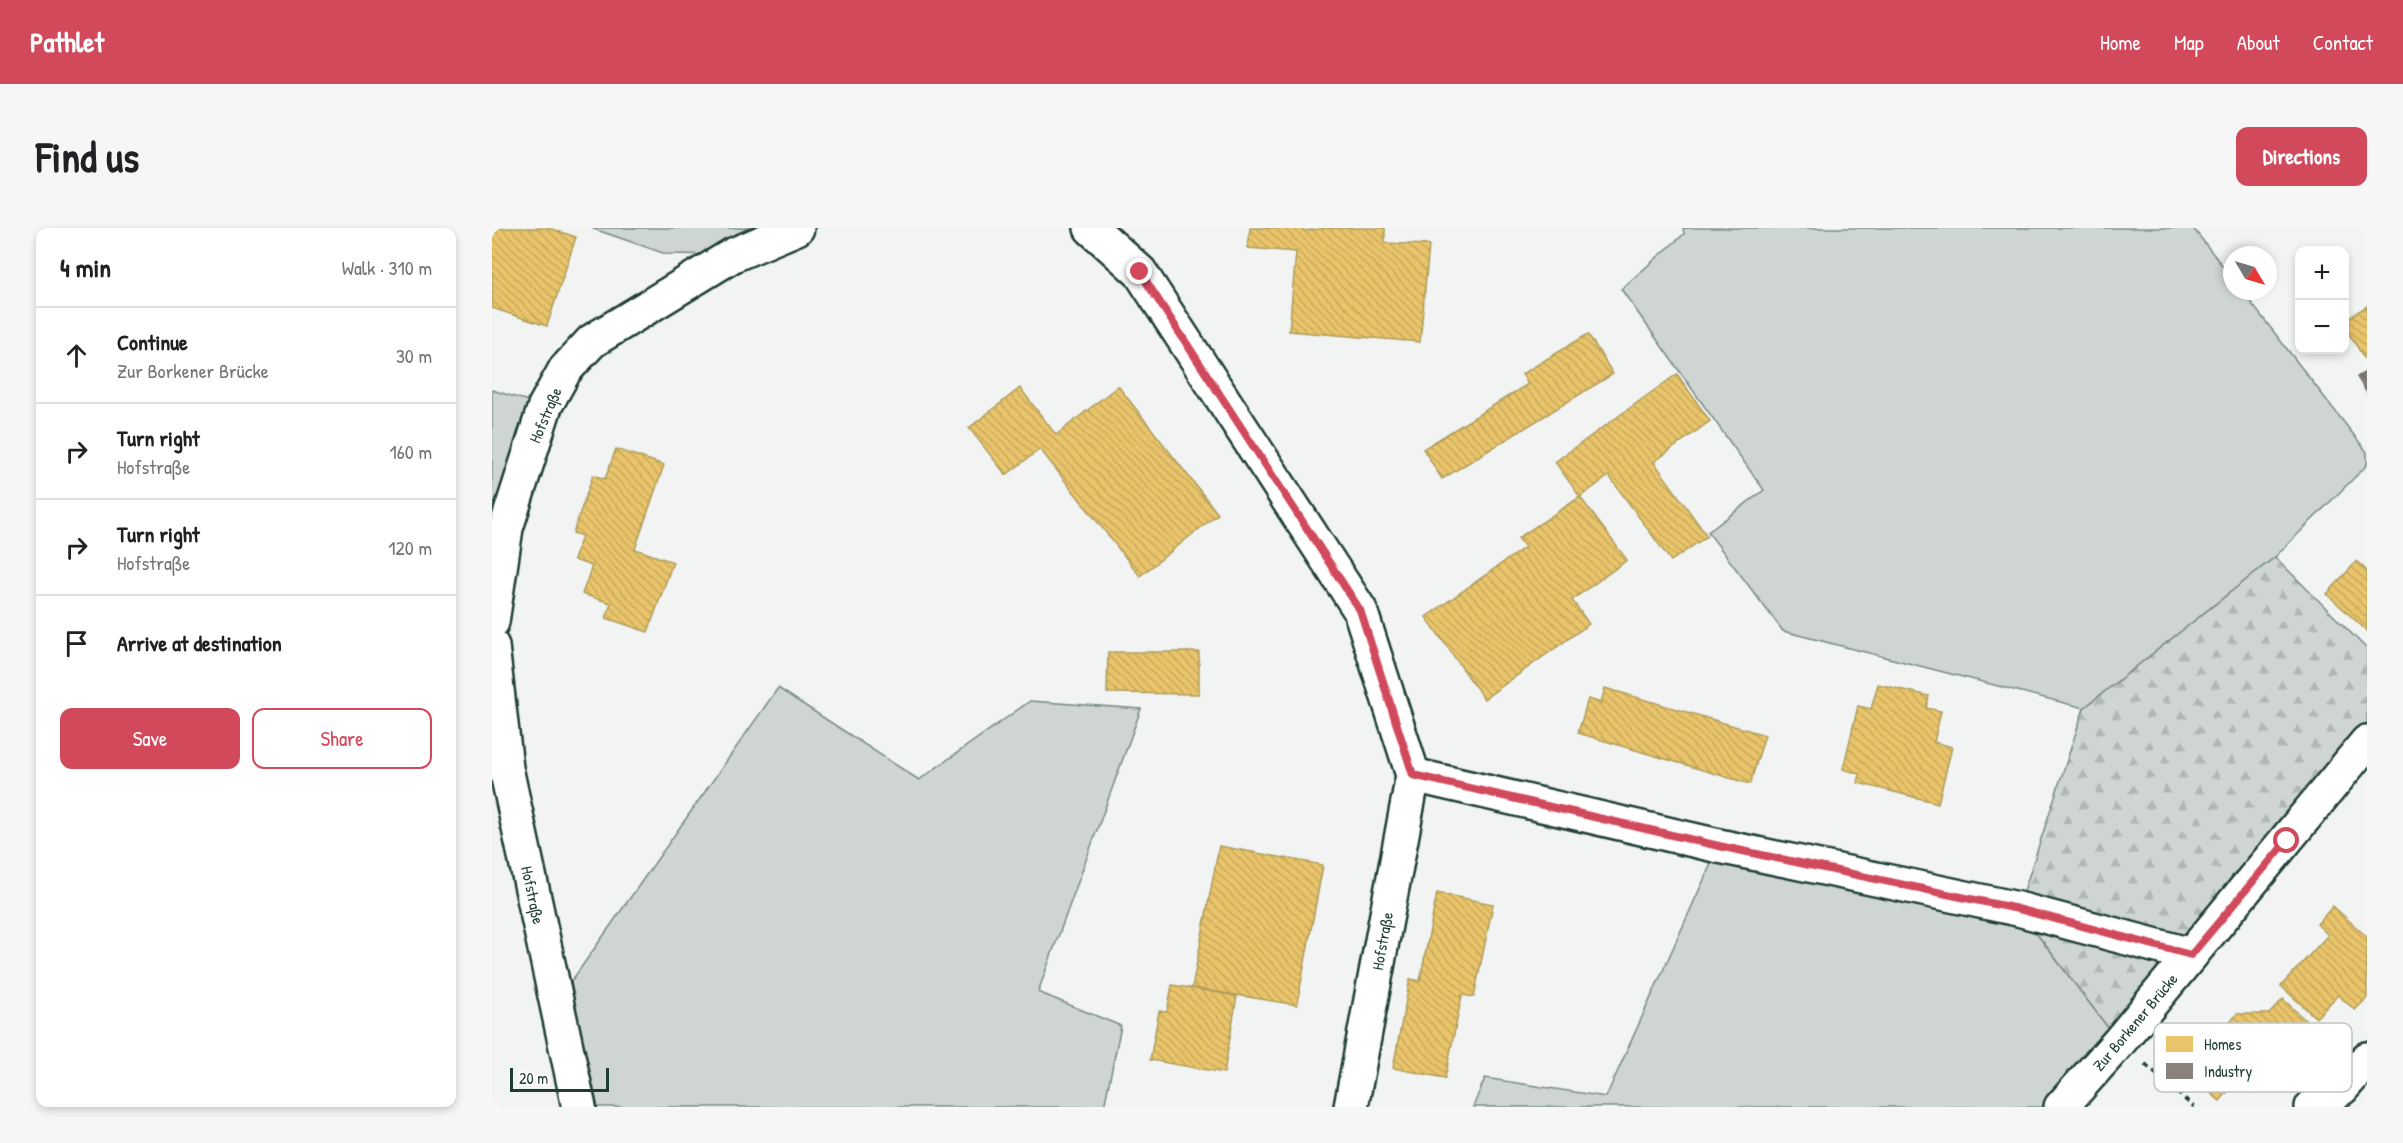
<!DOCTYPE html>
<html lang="en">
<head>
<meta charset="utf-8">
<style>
	body { margin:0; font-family:"Patrick Hand",sans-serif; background:#f6f6f6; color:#202124 }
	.controls { position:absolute; right:18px; top:18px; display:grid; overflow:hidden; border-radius:12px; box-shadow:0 3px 9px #0003 }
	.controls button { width:54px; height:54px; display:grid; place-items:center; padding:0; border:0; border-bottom:2px solid #e0e0e0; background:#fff; color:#202124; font:30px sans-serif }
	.compass { position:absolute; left:1731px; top:18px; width:54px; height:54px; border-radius:50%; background:#fff; box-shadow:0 3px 9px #0003; rotate:128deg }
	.scale { position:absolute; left:18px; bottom:15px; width:99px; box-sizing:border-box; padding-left:6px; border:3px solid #1f3d34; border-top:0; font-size:16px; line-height:21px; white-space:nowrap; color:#1f3d34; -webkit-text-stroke:4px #fff; paint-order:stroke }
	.stop { position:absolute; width:18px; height:18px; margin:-14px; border:4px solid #d1495b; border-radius:50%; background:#fff }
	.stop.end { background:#d1495b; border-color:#fff; box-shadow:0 2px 6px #0008 }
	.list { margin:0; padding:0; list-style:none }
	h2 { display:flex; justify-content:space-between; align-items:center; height:78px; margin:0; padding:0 24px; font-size:26px }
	h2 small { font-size:20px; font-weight:400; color:#757577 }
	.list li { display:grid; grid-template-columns:39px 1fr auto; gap:18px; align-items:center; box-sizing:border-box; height:96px; padding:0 24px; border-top:2px solid #e0e0e0 }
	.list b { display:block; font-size:22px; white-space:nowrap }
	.list p { margin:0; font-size:20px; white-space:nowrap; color:#757577 }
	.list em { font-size:20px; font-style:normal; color:#757577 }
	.actions { display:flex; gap:12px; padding:18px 24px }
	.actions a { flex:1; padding:14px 0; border:2px solid #d1495b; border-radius:12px; text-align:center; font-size:21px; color:#d1495b }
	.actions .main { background:#d1495b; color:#fff }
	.icon { flex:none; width:33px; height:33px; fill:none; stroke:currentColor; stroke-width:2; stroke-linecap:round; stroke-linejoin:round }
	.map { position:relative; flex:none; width:1875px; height:879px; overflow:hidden; border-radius:12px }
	header { display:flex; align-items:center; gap:36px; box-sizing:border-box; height:84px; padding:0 30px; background:#d1495b; color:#fff }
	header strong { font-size:28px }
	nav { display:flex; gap:33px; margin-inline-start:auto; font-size:21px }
	.intro { display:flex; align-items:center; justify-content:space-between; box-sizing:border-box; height:144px; padding:0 36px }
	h1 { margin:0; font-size:42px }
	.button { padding:15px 27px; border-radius:12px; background:#d1495b; color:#fff; font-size:21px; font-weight:700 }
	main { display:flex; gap:36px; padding:0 36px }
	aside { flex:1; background:#fff; border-radius:12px; box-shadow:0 3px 9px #0003 }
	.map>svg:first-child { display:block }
	.green { fill:#ced5d3; stroke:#768984; stroke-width:1.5 }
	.forest { fill:url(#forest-firs); stroke:#768984; stroke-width:1.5 }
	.homes { fill:url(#homes-back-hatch); stroke:#ac9c5a; stroke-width:1.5 }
	.industry { fill:url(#industry-back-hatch); stroke:#6a6d66; stroke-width:1.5 }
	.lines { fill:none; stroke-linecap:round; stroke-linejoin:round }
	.minor-casing { stroke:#1f3d34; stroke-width:38 }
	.path { stroke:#1f3d34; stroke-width:4; stroke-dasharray:6 4.5; stroke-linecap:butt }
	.minor { stroke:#fff; stroke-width:33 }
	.route { stroke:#d1495b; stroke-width:8 }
	.labels { text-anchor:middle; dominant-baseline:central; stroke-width:6; stroke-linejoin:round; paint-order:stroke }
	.street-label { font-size:16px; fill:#1f3d34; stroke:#fff }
	.key { fill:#fff; stroke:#bcc5c2; stroke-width:1.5 }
	.key-label { font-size:16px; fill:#1f3d34 }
</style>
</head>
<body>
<header>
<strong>Pathlet</strong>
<nav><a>Home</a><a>Map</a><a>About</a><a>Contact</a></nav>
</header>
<div class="intro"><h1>Find us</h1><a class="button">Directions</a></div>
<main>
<aside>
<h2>4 min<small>Walk · 310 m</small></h2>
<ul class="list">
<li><svg class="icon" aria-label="ahead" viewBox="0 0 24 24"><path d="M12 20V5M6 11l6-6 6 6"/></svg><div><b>Continue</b><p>Zur Borkener Brücke</p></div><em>30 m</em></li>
<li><svg class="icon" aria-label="right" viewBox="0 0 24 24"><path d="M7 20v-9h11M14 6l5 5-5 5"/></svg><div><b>Turn right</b><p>Hofstraße</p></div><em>160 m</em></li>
<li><svg class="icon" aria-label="right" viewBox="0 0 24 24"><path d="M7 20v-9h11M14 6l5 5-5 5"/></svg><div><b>Turn right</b><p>Hofstraße</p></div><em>120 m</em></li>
<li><svg class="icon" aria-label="arrive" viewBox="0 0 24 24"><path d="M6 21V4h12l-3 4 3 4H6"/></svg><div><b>Arrive at destination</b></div></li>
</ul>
<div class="actions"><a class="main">Save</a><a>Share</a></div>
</aside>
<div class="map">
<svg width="1875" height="879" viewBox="0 0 1875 879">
	<defs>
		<pattern id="forest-firs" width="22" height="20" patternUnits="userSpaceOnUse" patternTransform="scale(1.5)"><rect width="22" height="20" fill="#ced5d3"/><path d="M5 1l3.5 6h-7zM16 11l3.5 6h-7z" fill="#b0b8b6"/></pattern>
		<pattern id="homes-back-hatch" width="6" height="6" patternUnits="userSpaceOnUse" patternTransform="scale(1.5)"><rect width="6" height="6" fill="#e9c46a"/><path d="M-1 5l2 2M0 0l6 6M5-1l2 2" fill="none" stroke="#c7a95c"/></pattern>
		<pattern id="industry-back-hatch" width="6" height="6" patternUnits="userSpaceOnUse" patternTransform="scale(1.5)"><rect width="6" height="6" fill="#8a817c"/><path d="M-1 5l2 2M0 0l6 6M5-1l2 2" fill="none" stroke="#706b66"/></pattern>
	</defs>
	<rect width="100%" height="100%" fill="#f2f3f3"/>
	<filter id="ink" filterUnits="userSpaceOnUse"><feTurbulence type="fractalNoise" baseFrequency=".0167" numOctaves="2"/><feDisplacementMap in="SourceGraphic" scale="12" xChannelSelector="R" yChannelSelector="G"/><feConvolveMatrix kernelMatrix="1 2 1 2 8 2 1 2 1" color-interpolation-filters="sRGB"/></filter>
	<g filter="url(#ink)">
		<!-- green -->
		<g class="green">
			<polygon points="99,0 305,0 241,27 174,26"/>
			<polygon points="1191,0 1701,0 1740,50 1740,63 1750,63 1875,224 1875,237 1783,329 1592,480 1291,403 1216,304 1272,262 1129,61 1192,6"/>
			<polygon points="0,162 53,178 0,394"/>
			<polygon points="286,460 427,552 538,473 649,481 546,764 629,798 612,879 87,879 64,775"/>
			<polygon points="1227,618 1526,681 1627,814 1569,879 981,879 993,850 1114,869"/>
		</g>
		<!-- forest -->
		<polygon class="forest" points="1783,329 1875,421 1875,514 1627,814 1526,681 1592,480"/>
		<!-- homes -->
		<g class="homes">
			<polygon points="0,0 57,0 84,9 55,98 0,80"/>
			<polygon points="758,0 811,0 811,3 835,0 893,0 893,15 937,17 928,114 797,103 804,24 756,20"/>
			<polygon points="1875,78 1875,133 1874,133 1852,98 1852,92"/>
			<polygon points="1096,106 1121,146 950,251 931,221 1036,156 1030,146"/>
			<polygon points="1185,146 1218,193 1162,234 1215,308 1179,333 1117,248 1088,269 1063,234"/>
			<polygon points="626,158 726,286 648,348 548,221 514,247 477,200 528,160 564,207"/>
			<polygon points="124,221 172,237 143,321 181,334 156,404 114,390 119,375 90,366 100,338 82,332 90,308 81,305 101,247 113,251"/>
			<polygon points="1088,269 1135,332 1080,372 1097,396 992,471 934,389 1033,319 1026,310"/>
			<polygon points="1865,333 1875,343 1875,403 1835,366"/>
			<polygon points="616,424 707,424 707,466 615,465"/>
			<polygon points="1386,456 1437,468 1434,480 1449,483 1442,514 1460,519 1446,575 1366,555 1368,546 1351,541 1366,478 1379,481"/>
			<polygon points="1113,460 1273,507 1258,556 1086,505 1096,471 1109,475"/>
			<polygon points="727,618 831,637 805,777 700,760"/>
			<polygon points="945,665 1001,676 982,769 970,767 953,850 901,840 918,751 928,753"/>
			<polygon points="1841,678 1875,709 1875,770 1863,782 1846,767 1824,790 1789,758 1836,707 1825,696"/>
			<polygon points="680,757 745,768 732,845 658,832 667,783 675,784"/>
			<polygon points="1791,771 1830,808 1802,837 1754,841 1728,873 1688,839 1716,805 1723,812 1745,786 1777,786"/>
		</g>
		<!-- industry -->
		<polygon class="industry" points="1875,143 1875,165 1865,149"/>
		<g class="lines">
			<defs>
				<g id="minor">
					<polyline points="599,0 648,44 868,382 921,547 859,879"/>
					<polyline points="0,394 14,300 53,178 73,142 100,113 241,27 305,0"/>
					<polyline points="0,418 14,540 87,879"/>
					<polyline points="921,547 1227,618 1526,681 1699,727"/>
					<polyline points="1569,879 1627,814 1875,514"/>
					<polyline points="1820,879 1850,860 1875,831"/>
				</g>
			</defs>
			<!-- minor casing -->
			<use href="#minor" class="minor-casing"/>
			<!-- path -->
			<polyline class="path" points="1653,836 1702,879"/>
			<!-- minor -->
			<use href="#minor" class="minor"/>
		</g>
	</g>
	<g class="lines" filter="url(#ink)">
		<!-- route -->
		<polyline class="route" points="648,44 868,382 921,547 1227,618 1526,681 1699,727 1795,613"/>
	</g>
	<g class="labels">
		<!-- street labels -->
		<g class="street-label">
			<text transform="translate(53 187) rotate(-67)">Hofstraße</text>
			<text transform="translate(41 667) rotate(78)">Hofstraße</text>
			<text transform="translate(890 713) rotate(-80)">Hofstraße</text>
			<text transform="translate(1643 794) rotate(-50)">Zur Borkener Brücke</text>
		</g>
	</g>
	<!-- legend -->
	<rect x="1662" y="795" width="198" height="69" rx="9" class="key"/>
	<rect x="1674" y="808" width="27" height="16" fill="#e9c46a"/>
	<rect x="1674" y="835" width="27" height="16" fill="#8a817c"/>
	<g class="key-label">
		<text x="1712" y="822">Homes</text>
		<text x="1712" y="849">Industry</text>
	</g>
</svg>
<div class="controls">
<button>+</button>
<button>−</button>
</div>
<svg class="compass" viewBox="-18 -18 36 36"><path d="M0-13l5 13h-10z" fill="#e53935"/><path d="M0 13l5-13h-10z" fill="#757577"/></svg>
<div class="scale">20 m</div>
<div class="stop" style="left:1795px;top:613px"></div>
<div class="stop end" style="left:648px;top:44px"></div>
</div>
</main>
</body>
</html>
